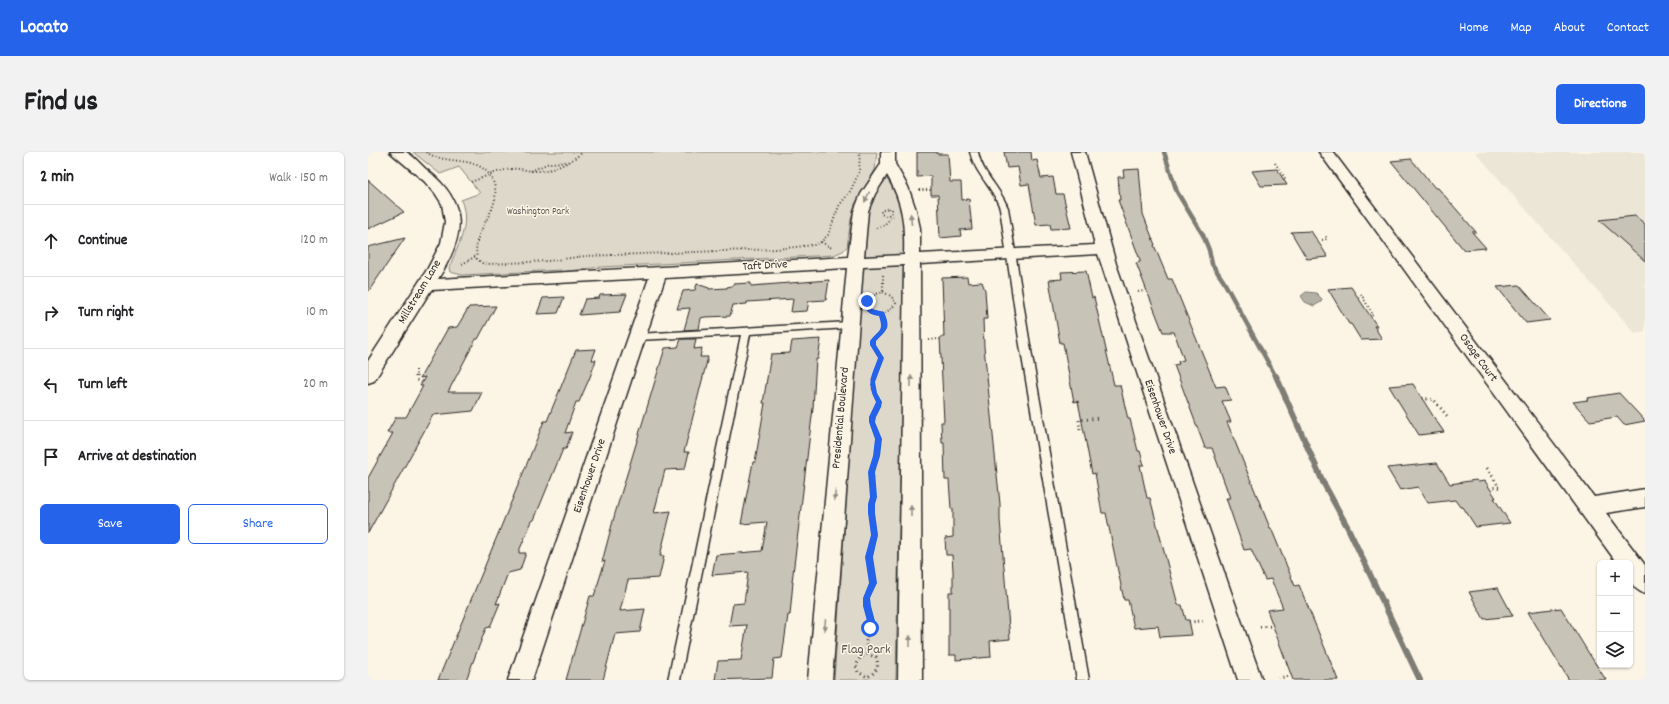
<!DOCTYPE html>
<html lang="en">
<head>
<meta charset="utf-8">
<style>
	body { margin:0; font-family:Dekko,sans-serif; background:#f2f2f2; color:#202124 }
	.controls { position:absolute; right:12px; bottom:12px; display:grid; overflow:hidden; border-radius:6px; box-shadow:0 1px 3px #0004 }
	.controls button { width:36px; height:36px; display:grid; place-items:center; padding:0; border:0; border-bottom:1px solid #e0e0e0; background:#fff; color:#202124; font:20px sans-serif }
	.stop { position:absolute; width:12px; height:12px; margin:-9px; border:3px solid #2563eb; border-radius:50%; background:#fff }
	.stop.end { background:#2563eb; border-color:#fff; box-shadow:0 1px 4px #0008 }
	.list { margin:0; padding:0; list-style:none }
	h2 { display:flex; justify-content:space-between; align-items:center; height:52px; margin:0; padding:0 16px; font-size:17px }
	h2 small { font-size:13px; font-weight:400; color:#757577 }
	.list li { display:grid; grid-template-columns:26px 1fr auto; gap:12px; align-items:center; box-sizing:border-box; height:72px; padding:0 16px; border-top:1px solid #e0e0e0 }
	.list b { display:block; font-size:15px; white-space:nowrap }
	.list em { font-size:13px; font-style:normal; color:#757577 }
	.actions { display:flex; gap:8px; padding:12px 16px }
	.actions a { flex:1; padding:9px 0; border:1px solid #2563eb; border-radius:6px; text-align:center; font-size:14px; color:#2563eb }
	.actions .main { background:#2563eb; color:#fff }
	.icon { flex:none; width:22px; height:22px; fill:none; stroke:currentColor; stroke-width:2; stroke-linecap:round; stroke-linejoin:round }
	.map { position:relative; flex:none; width:1277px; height:528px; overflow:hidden; border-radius:6px }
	header { display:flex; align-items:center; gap:24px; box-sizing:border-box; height:56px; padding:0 20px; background:#2563eb; color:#fff }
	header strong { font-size:19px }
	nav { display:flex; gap:22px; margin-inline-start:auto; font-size:14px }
	.intro { display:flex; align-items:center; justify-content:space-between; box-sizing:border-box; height:96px; padding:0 24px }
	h1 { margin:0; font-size:28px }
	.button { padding:10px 18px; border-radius:6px; background:#2563eb; color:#fff; font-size:14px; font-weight:700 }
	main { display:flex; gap:24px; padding:0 24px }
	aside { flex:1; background:#fff; border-radius:6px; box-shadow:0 1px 3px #0004 }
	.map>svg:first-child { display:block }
	.built { fill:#ece6d7 }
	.green { fill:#ded8ca; stroke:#84827a }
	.water { fill:#b4b0a5; stroke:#7d7b74 }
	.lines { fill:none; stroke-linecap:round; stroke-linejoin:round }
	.stream-far1 { stroke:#7d7b74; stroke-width:4.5 }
	.stream { stroke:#7d7b74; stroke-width:6 }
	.building { fill:#c8c3b7; stroke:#2b2b2b }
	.service-casing { stroke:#2b2b2b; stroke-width:3 }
	.minor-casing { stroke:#2b2b2b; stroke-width:3 }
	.path-far1 { stroke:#2b2b2b; stroke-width:2; stroke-dasharray:1 2.5; stroke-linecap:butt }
	.path { stroke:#2b2b2b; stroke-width:3; stroke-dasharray:1 3.5; stroke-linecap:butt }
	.service { fill:#fcf5e5; fill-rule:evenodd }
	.minor { fill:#fcf5e5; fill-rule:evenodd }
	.oneway { fill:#949088 }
	.route { fill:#2563eb }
	.labels { text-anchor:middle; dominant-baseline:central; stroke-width:3; stroke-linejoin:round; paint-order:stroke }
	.far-park-label { font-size:10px; fill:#585653; stroke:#fcf5e5 }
	.street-label { font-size:12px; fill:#2b2b2b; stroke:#fcf5e5 }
	.near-park-label { font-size:14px; fill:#585653; stroke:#fcf5e5 }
</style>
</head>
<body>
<header>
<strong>Locato</strong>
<nav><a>Home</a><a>Map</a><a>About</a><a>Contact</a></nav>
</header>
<div class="intro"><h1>Find us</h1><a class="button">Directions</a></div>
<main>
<aside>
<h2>2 min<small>Walk · 150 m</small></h2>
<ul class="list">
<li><svg class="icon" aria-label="ahead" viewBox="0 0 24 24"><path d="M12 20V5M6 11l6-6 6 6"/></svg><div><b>Continue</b></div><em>120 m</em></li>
<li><svg class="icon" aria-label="right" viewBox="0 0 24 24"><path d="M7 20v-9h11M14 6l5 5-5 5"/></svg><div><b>Turn right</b></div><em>10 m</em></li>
<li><svg class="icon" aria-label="left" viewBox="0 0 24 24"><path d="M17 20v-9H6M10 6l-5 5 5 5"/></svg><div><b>Turn left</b></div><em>20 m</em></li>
<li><svg class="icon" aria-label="arrive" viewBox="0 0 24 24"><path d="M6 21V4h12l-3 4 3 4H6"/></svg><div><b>Arrive at destination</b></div></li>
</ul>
<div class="actions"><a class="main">Save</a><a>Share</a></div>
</aside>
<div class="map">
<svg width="1277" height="528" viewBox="0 0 1277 528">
	<rect width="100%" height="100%" fill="#fcf5e5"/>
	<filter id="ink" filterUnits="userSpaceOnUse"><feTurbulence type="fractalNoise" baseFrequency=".025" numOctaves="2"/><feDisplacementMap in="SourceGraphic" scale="8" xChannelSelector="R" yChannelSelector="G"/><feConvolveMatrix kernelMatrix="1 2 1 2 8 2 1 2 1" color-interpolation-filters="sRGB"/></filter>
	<g filter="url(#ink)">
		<!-- built -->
		<polygon class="built" points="1107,0 1277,0 1277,179 1267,181"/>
		<!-- green -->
		<g class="green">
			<path d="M 45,0 L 509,0 L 507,18 L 487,52 L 483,67 L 479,95 L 475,99 L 466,103 L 234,115 C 220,116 207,119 192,120 L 193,118 L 94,123 L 82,120 L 81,116 C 90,93 103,73 93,48 L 112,41 L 91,15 L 72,22 Z"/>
			<polygon points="519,27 532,47 537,81 528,525 527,528 466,528 498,57 505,42"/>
		</g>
		<!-- water -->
		<polygon class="water" points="938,140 948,141 954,147 953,150 946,154 937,150 933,144"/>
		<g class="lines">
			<!-- stream-far1 -->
			<polyline class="stream-far1" points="796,0 809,40 835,83 841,98 844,112 856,130 908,225"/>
			<!-- stream -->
			<polyline class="stream" points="908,224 955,330 980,376 1052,528"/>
		</g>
		<!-- building -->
		<g class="building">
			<polygon points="549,0 569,0 569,2 580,2 582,30 593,30 594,48 601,47 604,77 592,78 593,84 572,86 570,43 563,43 563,24 549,25"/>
			<polygon points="636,0 663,0 664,9 669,8 673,26 685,25 688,42 695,42 703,76 683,77 682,72 668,73 661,32 653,33 650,15 639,16"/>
			<polygon points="1043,7 1067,36 1070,36 1108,80 1104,80 1118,96 1096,98 1023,9"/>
			<polygon points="771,17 775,62 787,93 786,93 800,127 804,127 848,235 857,234 863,248 854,249 863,270 859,270 902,376 903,376 927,434 931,433 970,528 925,528 899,458 915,456 903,427 897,428 883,397 876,398 858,346 862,346 844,296 837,296 806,213 811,212 810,209 816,208 806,180 795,180 768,111 772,110 772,108 750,48 752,48 750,25 756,25 755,18"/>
			<polygon points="909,17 919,33 893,34 884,19"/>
			<polygon points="0,28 36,60 0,77"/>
			<polygon points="1267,64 1277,72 1277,109 1231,68"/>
			<polygon points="943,79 960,105 939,107 923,80"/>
			<polygon points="37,86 0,140 0,95"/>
			<polygon points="718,119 724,146 726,145 746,233 752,233 760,267 762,267 770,299 772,299 776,313 772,313 779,346 782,346 810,453 814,453 818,468 821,468 824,483 792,485 790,474 766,476 760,448 756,448 738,361 734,361 727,321 724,322 710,249 706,250 695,191 692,191 681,128 694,127 693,120"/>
			<polygon points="599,125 600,131 614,130 617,138 619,167 615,167 616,195 632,352 632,368 642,487 622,489 623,505 588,508 588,503 581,503 581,440 585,440 585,419 584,403 578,403 577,386 585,385 585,357 583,357 581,328 577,328 576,291 574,291 573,270 576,270 572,185 576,185 574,126"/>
			<polygon points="461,128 458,148 441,149 439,159 423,160 425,147 379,150 379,152 365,153 362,164 337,165 333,166 331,177 316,178 322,156 309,157 315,139 327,138 329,132 341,136 341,137 359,136 359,135 364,134 365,132 383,131 383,134"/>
			<polygon points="1151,133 1182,168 1158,171 1129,135"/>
			<polygon points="983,135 1009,174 1006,174 1014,187 993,188 983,172 981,172 960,137"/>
			<polygon points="259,142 252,160 211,163 217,147 231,146 232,143"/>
			<polygon points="196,145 190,161 169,162 175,146"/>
			<polygon points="128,154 110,187 108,187 80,240 114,240 105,259 65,263 0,381 0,326 25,281 19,281 28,265 38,265 55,234 52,234 57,225 52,226 80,176 89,175 101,155"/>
			<polygon points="313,187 328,187 326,197 334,196 332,205 340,205 316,300 321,300 317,317 297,318 286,361 303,359 292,404 296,404 291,426 260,428 252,459 277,457 272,480 247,482 235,528 198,528 222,444 226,444 237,409 234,410 246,365 297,196 310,195"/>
			<polygon points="453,187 450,207 448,207 445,256 424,430 425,430 422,463 420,463 414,506 406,507 404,526 347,528 350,509 373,508 379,473 361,474 365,452 376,451 380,420 344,423 348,403 394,399 399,370 373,372 385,310 387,310 397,251 395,251 403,202 422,201 424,189"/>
			<polygon points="228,197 224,208 228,208 222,225 211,250 208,250 197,281 204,280 198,297 195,297 166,368 164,369 151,399 151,401 158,401 152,418 140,421 128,452 132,451 122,475 118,476 98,528 70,528 160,309 176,269 179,269 208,198"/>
			<polygon points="1045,232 1067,267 1076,280 1051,283 1021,234"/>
			<polygon points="1251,241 1277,269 1256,273 1249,265 1222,269 1205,250 1220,248 1219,246"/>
			<polygon points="1069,311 1082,332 1108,328 1110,330 1117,329 1128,346 1126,346 1142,371 1108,375 1095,355 1092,355 1087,348 1060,351 1050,335 1032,338 1019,316"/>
			<polygon points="1130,436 1145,464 1116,467 1101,440"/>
			<polygon points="1193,456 1220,500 1238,528 1201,528 1160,460"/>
		</g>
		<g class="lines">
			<defs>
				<g id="service">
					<path d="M 602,0 L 610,0 C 614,22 632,35 640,56 L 661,187 L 721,528 L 709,528 L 651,187 L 632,56 C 625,35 607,22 602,0 Z"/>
					<polygon points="481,170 485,173 481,176 382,182 312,528 300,528 373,183 269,188 264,185 269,182"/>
				</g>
				<g id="minor">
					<path d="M 22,0 C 27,0 34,0 38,0 C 45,3 53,13 59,18 C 102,52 97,84 70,127 L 480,105 L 486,59 L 493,42 L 513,12 L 513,0 L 527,0 L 527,12 L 540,35 L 548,58 L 552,76 L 552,102 L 727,93 L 703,0 L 717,0 L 748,112 L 894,528 L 870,528 L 730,102 L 552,112 L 554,528 L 530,528 L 536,113 L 495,115 L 464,528 L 440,528 L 479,116 L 297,126 L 164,528 L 140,528 L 281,126 L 63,138 L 6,229 L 0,231 L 0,209 L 60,116 L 73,91 L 77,70 L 74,52 L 67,41 L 56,29 ZM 519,23 C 535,51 537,72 536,103 L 496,105 L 500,59 L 507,42 Z"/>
					<path d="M 951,0 L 965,0 L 1226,345 L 1277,337 L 1277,355 L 1238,361 L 1277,413 L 1277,442 C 1261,435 1262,427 1262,411 L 1249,411 Z"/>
				</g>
			</defs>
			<!-- service casing -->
			<use href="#service" class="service-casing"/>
			<!-- minor casing -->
			<use href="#minor" class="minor-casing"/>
			<!-- path-far1 -->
			<g class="path-far1">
				<path d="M 58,0 C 75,11 94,6 111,14 C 117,17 123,23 125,29 C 134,52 115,68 109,89 C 108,95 108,100 109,107 L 114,111 L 122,112 L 180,109 L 217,104 L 409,97 L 446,93 L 453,90 L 460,83 L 471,54 L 483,38 L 491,20 L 492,0"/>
				<polyline points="907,11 917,26 914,26"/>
				<polyline points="163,19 181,11 202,10"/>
				<path d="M 103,30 C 117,25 130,18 145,17 C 152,16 159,19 167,19 C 185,20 201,11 215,0"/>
				<polyline points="551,38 563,38"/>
				<polygon points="520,56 524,58 523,62 518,64 513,62 513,59"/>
				<polyline points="508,76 516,73 525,64"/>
				<polyline points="954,88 959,87 957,82"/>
				<polyline points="453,90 464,96"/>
				<polyline points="94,112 108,104"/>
				<polyline points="515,123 515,140"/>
				<path d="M 515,140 L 523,144 L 528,151 C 520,163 501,168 499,149 L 508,142 Z"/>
				<polyline points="770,140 777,139"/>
				<polyline points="993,142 1005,163 1002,164"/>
				<polyline points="561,188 572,187"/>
				<polyline points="48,218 48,225"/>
				<polyline points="506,225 513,206 505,193 505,189 517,177 514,162"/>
			</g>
			<!-- path -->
			<g class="path">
				<polyline points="48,224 48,228 55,230"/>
				<polyline points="1054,246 1066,248 1080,265"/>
				<polyline points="712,278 711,268 732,266"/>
				<polyline points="1119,316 1131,335 1122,336"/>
				<polyline points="821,470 835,469"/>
				<polyline points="892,475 905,474"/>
				<path d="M 499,502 L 508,505 C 512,515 508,521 499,525"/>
				<polyline points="910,526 923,524"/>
				<path d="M 499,528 L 499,525 L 490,520 L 488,514 L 492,506 L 499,502 L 498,488 L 503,469 L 498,446 L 505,431 L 501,405 L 506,383 L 503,361 L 505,345 L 504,320 L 509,304 L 511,287 L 504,270 L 504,265 L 510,255 L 511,250 C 506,241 503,234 506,224"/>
			</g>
			<!-- service -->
			<use href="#service" class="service"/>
			<!-- minor -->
			<use href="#minor" class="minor"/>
		</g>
		<!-- one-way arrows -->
		<defs><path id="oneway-solid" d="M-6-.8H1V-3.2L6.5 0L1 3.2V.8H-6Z"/></defs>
		<g class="oneway">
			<use href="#oneway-solid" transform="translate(499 45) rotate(115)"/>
			<use href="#oneway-solid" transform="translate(543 67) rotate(-95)"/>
			<use href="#oneway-solid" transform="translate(543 229) rotate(-90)"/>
			<use href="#oneway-solid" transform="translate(467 343) rotate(95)"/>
			<use href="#oneway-solid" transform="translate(543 359) rotate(-90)"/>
			<use href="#oneway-solid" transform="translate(457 473) rotate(95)"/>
			<use href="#oneway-solid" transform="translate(542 489) rotate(-90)"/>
		</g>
	</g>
	<!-- route -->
	<path class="route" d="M 497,147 L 501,147 L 502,154 L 504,157 L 516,160 C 523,176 519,178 508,189 L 508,193 L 516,206 L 507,230 L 509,241 L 514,250 L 513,255 L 508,265 L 507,270 L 514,287 L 512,304 L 507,320 L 509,345 L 507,352 L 507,361 L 510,383 L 505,405 L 509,431 L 502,446 L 503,454 L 507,469 L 505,479 L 502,480 L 498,476 L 499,469 L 495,454 L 495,446 L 501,431 L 497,405 L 503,383 L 500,361 L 500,352 L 502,345 L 500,320 L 505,304 L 507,287 L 501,270 L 501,265 L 508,250 C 498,230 503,226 510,206 L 502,193 L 502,189 C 511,177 516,180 511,164 C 501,163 494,157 497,147 Z"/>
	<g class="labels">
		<!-- far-park labels -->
		<g class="far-park-label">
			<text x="170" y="60">Washington Park</text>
		</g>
		<!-- street labels -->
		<g class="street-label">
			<text transform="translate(397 114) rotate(-3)">Taft Drive</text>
			<text transform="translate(52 140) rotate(-59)">Millstream Lane</text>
			<text transform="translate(1110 206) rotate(54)">Osage Court</text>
			<text transform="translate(792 265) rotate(71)">Eisenhower Drive</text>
			<text transform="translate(473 266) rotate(-85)">Presidential Boulevard</text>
			<text transform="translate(222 324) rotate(-71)">Eisenhower Drive</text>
		</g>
		<!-- near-park labels -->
		<g class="near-park-label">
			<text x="498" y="498">Flag Park</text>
		</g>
	</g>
</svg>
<div class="controls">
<button>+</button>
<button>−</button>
<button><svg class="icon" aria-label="layers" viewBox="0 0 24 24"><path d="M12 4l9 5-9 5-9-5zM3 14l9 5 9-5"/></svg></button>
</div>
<div class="stop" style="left:502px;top:476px"></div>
<div class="stop end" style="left:499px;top:149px"></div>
</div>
</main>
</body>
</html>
